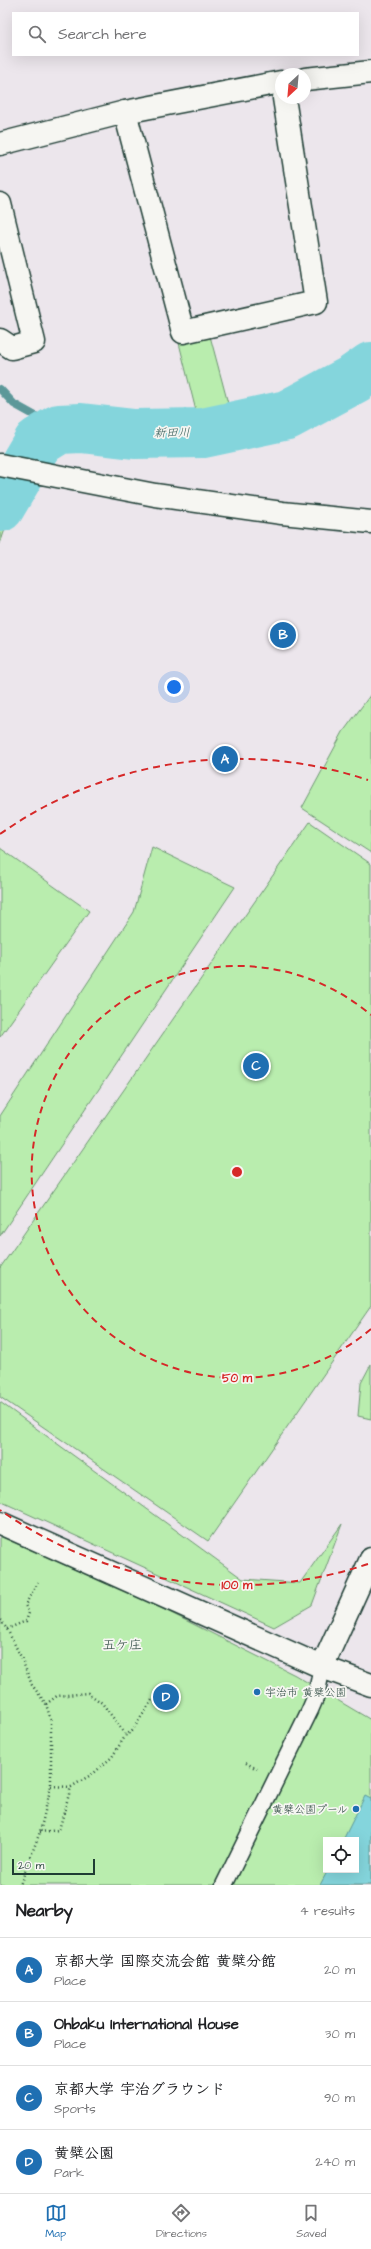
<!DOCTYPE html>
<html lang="en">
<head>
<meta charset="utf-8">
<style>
	body { margin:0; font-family:"Architects Daughter","Klee One",sans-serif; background:#f2f2f2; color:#202124 }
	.controls { position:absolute; right:12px; bottom:12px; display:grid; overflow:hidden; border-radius:0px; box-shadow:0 4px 16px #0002 }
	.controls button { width:36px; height:36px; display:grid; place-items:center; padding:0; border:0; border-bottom:1px solid #e0e0e0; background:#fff; color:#202124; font:20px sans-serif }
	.compass { position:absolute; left:275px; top:68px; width:36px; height:36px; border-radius:50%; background:#fff; box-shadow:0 4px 16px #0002; rotate:206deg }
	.scale { position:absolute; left:12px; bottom:10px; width:83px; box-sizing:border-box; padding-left:4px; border:2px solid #1f3d34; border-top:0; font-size:11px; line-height:14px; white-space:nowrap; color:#1f3d34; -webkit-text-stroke:3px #f6f6f2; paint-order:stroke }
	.you { position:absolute; left:174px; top:687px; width:14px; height:14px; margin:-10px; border:3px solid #fff; border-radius:50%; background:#1a73e8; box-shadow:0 0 0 6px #1a73e833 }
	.badge { display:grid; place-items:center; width:26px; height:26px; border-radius:50%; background:#1f6fb2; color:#fff; font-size:13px; font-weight:700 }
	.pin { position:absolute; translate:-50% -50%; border:2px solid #fff; box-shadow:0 1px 4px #0006 }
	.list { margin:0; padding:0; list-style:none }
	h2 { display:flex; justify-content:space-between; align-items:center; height:52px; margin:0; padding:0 16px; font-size:17px }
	h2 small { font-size:13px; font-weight:400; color:#757577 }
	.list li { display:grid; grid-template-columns:26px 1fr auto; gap:12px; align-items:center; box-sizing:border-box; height:64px; padding:0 16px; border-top:1px solid #e0e0e0 }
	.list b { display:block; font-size:15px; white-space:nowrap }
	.list p { margin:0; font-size:13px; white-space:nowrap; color:#757577 }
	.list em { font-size:13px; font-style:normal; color:#757577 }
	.icon { flex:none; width:22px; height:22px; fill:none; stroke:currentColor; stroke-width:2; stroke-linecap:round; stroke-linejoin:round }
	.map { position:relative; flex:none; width:371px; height:1885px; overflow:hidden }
	.search { position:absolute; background:#fff; box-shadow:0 4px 16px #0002; left:12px; right:12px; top:12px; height:44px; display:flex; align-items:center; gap:10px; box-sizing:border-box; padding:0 14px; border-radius:0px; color:#757577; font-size:15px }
	.sheet { height:308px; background:#fff }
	nav { display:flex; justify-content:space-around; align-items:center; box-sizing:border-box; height:56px; border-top:1px solid #e0e0e0; background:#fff; font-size:11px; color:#757577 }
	nav a { display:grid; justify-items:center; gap:2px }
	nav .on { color:#1f6fb2 }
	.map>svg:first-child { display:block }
	.green { fill:#b9edae; stroke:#6c9571; fill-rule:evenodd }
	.water { fill:#84d5dc; stroke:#5c9899 }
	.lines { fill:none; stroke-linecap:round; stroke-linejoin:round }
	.stream { stroke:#5c9899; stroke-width:8 }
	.river { stroke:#84d5dc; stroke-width:50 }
	.lane-casing { stroke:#1f3d34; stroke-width:19 }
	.street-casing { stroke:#1f3d34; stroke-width:25 }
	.secondary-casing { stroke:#1f3d34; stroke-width:25 }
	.path { stroke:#1f3d34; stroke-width:2.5; stroke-dasharray:1 3; stroke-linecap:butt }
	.lane { stroke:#f6f6f2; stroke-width:16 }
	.street { stroke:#f6f6f2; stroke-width:22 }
	.secondary { stroke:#f6f6f2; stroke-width:22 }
	.ring { fill:none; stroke:#d62828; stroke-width:2; stroke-dasharray:7 5 }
	.poi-dot { fill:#1f6fb2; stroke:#f6f6f2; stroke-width:1.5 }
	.labels { text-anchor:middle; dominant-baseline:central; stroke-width:3.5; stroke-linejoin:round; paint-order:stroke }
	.poi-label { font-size:11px; fill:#1f3d34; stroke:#f6f6f2; text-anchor:start }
	.water-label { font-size:12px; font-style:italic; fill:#335b56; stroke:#f6f6f2 }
	.quarter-label { font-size:13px; fill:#1f3d34; stroke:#f6f6f2 }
	.centre { fill:#d62828; stroke:#f6f6f2; stroke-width:2 }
	.ring-label { font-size:12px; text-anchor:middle; font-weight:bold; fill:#d62828; stroke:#f6f6f2; stroke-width:3.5; stroke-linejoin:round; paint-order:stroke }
</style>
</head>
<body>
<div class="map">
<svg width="371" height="1885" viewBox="0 0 371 1885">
	<rect width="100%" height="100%" fill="#ece6ec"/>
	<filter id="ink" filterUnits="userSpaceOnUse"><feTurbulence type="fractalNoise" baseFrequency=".025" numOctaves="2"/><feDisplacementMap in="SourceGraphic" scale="8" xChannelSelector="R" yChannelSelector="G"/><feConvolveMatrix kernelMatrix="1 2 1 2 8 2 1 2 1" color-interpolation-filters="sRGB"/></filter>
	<g filter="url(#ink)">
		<!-- green -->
		<g class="green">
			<polygon points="210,336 230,411 210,415 197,415 179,343"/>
			<polygon points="0,501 13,506 0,544"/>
			<polygon points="371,694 371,853 302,808 343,732"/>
			<polygon points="310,822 371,864 371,1306 208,1541 0,1397 0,1268"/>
			<polygon points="152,847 235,887 0,1236 0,1116 134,912"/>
			<polygon points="0,848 89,911 0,1037"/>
			<polygon points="371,1364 371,1419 358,1416 361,1383"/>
			<polygon points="0,1402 243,1579 300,1583 342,1524 312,1605 274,1627 0,1501"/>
			<path d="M 0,1536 L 155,1605 L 295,1675 L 371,1720 L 371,1885 L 0,1885 ZM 326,1840 L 356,1840 L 356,1870 L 326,1870 Z"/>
		</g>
		<!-- water -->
		<polygon class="water" points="365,1796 371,1799 371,1885 320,1885 328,1870 356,1870 356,1840 343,1840"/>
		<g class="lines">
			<!-- stream -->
			<polyline class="stream" points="0,389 14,404 59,429"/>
			<!-- river -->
			<polyline class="river" points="0,507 38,442 59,429 81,428 134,434 203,433 287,415 354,379 371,367"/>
			<defs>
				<polyline id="lane" points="224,1885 310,1710 316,1696 322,1667"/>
				<g id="street">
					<polyline points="305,79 371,72"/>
					<polyline points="125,112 183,332 316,302 284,98"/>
					<polyline points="0,144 125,112 281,82"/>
					<polyline points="0,204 34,342 12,348 0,340"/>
				</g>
				<g id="secondary">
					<polyline points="0,465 155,495 282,513 371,522"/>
					<polyline points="0,1523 322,1667 371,1685"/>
					<polyline points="322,1667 371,1559"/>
				</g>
			</defs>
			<!-- lane casing -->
			<use href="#lane" class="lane-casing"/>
			<!-- street casing -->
			<use href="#street" class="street-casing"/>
			<!-- secondary casing -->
			<use href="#secondary" class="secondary-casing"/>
			<!-- path -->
			<g class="path">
				<polyline points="0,1620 7,1629 21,1657 32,1685 46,1704 51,1721 51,1786 40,1832 20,1885"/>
				<polyline points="7,1629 26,1621 29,1613 25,1605 38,1582"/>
				<polyline points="46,1704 57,1696 88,1693 102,1703 126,1735"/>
				<polyline points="246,1763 257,1769"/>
				<polyline points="51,1786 71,1787 94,1773 112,1757 126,1735 132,1731 152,1700 164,1704 180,1697"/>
				<polyline points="40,1832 59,1830 71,1787"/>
			</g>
			<!-- lane -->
			<use href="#lane" class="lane"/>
			<!-- street -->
			<use href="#street" class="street"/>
			<!-- secondary -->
			<use href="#secondary" class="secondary"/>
		</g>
	</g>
	<!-- distance rings -->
	<g class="ring">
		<path d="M371 1329A206 206 0 1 1 371 1015"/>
		<path d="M368 1564A413 413 0 0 1 0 1510M0 834A413 413 0 0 1 368 780"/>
	</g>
	<!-- markers -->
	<g class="poi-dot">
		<circle cx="257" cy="1692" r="4"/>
		<circle cx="356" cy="1809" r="4"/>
	</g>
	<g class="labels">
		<!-- poi labels -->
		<g class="poi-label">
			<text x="265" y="1692">宇治市 黄檗公園</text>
			<text x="348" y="1809" text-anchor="end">黄檗公園プール</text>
		</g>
		<!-- water labels -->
		<g class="water-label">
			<text transform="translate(172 433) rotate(-1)">新田川</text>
		</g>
		<!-- quarter labels -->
		<g class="quarter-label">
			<text x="122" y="1645">五ケ庄</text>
		</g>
	</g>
	<circle cx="237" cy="1172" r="6" class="centre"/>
	<g class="ring-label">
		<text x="237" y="1382">50 m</text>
		<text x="237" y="1589">100 m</text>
	</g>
</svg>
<div class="controls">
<button><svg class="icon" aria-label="locate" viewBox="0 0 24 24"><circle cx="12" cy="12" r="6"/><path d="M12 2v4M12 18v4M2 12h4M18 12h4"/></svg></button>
</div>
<svg class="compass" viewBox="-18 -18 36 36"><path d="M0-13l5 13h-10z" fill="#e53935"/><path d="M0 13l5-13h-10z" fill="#757577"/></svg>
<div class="scale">20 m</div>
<div class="you"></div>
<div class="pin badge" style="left:225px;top:759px">A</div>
<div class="pin badge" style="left:283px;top:635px">B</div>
<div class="pin badge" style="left:256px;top:1066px">C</div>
<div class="pin badge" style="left:166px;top:1697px">D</div>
<div class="search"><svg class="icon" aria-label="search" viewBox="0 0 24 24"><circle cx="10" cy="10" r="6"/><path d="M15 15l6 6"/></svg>Search here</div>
</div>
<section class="sheet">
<h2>Nearby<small>4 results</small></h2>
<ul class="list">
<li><span class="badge">A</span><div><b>京都大学 国際交流会館 黄檗分館</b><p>Place</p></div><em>20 m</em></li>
<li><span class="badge">B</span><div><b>Ohbaku International House</b><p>Place</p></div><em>30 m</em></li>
<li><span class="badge">C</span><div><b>京都大学 宇治グラウンド</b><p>Sports</p></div><em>90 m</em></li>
<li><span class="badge">D</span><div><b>黄檗公園</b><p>Park</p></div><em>240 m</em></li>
</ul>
</section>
<nav>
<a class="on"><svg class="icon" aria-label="map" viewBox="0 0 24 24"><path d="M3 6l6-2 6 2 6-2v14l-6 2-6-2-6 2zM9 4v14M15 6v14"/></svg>Map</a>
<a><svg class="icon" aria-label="directions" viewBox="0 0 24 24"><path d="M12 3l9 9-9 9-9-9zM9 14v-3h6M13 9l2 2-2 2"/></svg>Directions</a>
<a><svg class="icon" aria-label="saved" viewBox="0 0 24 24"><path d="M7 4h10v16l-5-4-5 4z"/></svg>Saved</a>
</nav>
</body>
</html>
